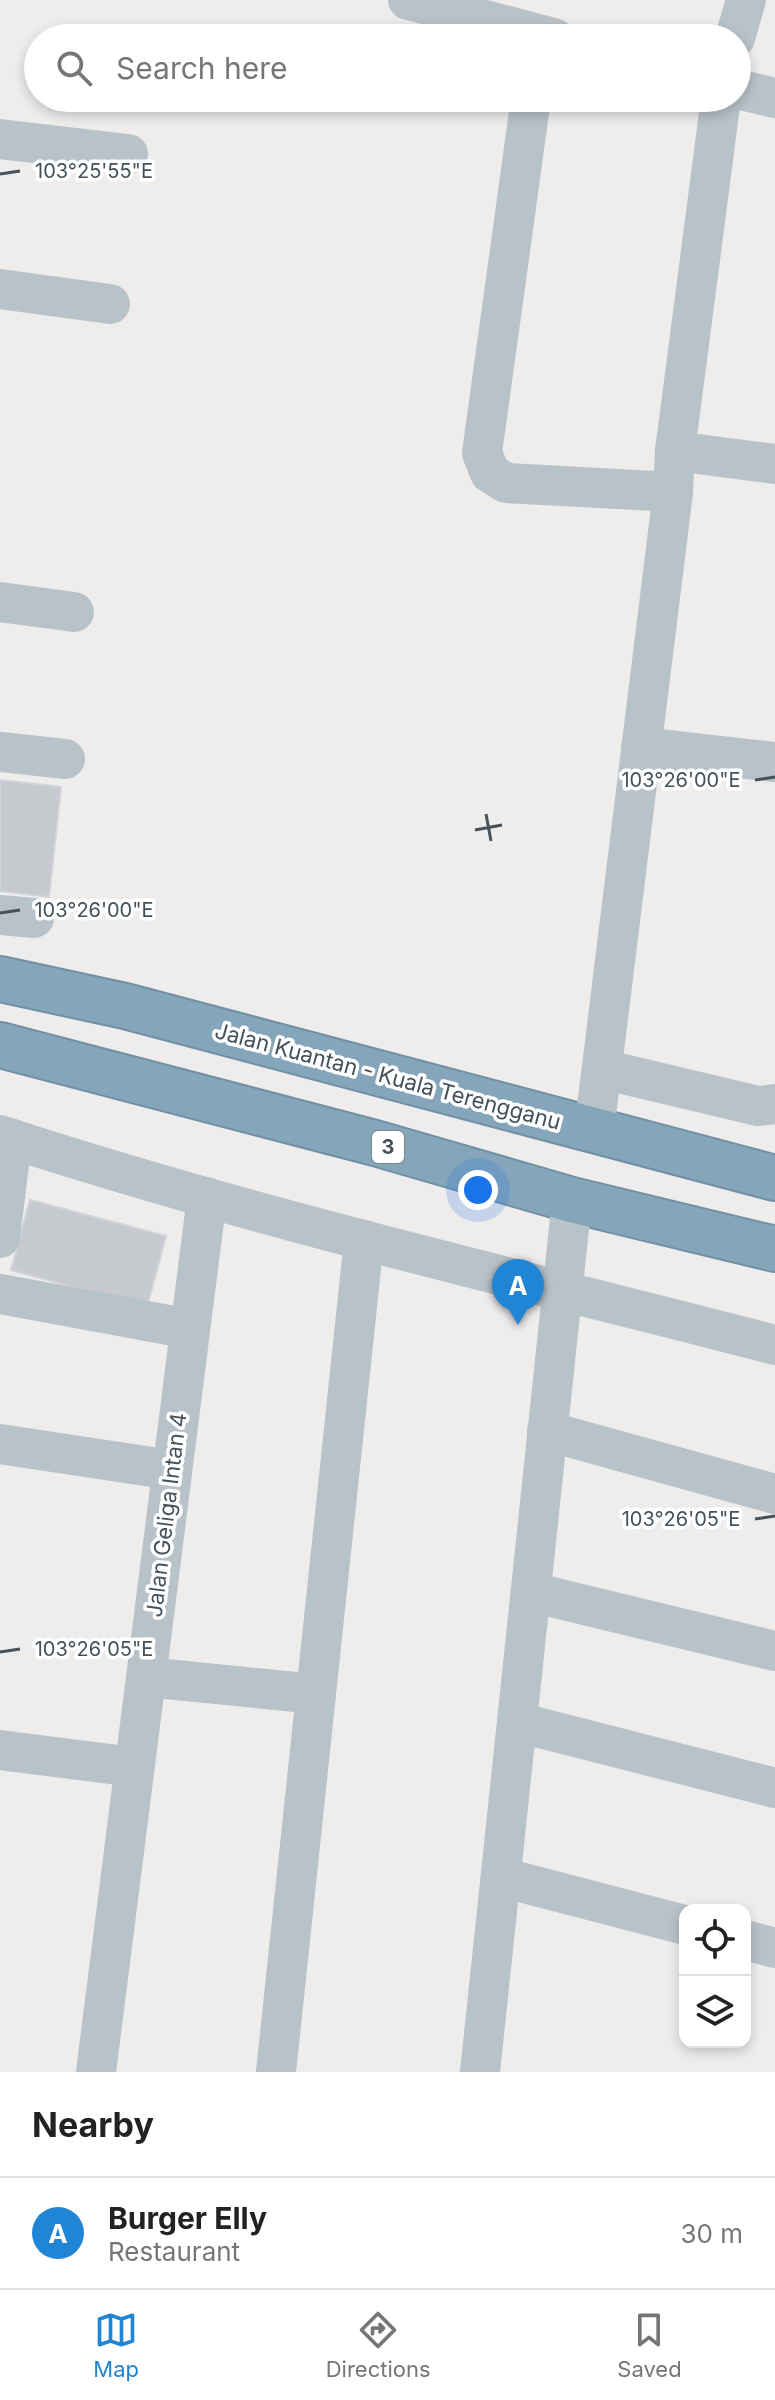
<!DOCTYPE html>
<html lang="en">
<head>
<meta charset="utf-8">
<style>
	body { margin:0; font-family:Inter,sans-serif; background:#f6f6f6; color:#222 }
	.controls { position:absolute; right:24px; bottom:24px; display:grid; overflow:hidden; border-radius:16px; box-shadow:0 4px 12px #0003 }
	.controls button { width:72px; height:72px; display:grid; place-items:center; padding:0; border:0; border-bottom:2px solid #e0e0e0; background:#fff; color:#222; font:40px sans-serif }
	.you { position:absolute; left:478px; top:1190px; width:28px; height:28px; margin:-20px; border:6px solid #fff; border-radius:50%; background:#1a73e8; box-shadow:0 0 0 12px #1a73e833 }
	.badge { display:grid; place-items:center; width:52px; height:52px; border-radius:50%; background:#2085d5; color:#fff; font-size:26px; font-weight:700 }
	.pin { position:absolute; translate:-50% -66px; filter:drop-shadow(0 2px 4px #0008) }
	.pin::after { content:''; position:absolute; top:42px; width:28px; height:24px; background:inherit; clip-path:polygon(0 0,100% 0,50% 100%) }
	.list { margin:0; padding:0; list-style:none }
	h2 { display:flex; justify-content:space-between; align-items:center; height:104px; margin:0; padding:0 32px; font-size:34px }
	h2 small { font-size:26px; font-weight:400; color:#767676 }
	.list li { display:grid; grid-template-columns:52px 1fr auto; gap:24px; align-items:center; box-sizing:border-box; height:112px; padding:0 32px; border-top:2px solid #e0e0e0 }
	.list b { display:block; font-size:30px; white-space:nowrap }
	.list p { margin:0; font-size:26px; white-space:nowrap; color:#767676 }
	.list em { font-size:26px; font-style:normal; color:#767676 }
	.icon { flex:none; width:44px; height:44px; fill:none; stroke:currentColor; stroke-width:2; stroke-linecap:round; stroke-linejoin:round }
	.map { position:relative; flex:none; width:775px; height:2072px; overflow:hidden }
	.search { position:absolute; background:#fff; box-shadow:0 4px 12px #0003; left:24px; right:24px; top:24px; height:88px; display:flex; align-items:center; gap:20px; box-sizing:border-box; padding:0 28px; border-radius:44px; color:#767676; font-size:30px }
	.sheet { height:216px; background:#fff }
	nav { display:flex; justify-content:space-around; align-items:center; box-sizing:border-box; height:112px; border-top:2px solid #e0e0e0; background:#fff; font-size:22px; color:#767676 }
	nav a { display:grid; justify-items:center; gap:4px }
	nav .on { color:#2085d5 }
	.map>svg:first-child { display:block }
	.building { fill:#c6cacf; stroke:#d0d3d8; stroke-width:2 }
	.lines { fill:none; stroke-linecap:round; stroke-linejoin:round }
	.highway-casing { stroke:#7190a5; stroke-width:48 }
	.minor { stroke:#b8c3c9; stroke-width:40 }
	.highway { stroke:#85a5ba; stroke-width:44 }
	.ticks { fill:none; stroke:#455259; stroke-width:3 }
	.labels { text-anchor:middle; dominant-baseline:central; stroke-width:7; stroke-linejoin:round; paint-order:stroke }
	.shield { fill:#fff; stroke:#7d868b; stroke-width:2 }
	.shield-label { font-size:20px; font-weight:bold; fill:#455259 }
	.street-label { font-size:22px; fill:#455259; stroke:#fff }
	.ticks-label { font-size:20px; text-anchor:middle; fill:#455259; stroke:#fff; stroke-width:7; stroke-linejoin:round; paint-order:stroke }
</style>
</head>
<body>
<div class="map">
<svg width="775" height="2072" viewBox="0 0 775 2072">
	<rect width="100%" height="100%" fill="#efecec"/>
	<!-- building -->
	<g class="building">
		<polygon points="0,780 61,787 49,897 0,891"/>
		<polygon points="30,1200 166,1236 147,1307 11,1270"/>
	</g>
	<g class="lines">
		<defs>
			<g id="highway">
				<polyline points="0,979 125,1006 775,1178"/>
				<polyline points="0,1045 375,1143 572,1200 775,1249"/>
			</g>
		</defs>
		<!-- highway casing -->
		<use href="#highway" class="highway-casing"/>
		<!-- minor -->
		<g class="minor">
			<polyline points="408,0 554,38"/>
			<polyline points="735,38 746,0"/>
			<polyline points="737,89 775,98"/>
			<polyline points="531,98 482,453 490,473 506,483 673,492"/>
			<polyline points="0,139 128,154"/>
			<polyline points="0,289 110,304"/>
			<polyline points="675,451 775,464"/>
			<polyline points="0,602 74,612"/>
			<polyline points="641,747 775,762"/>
			<polyline points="0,752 65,759"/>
			<polyline points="0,915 34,918"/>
			<polyline points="602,1069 758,1106 775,1104"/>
			<polyline points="594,1131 673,492 675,451 721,98"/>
			<path d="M 0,1135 C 254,1218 516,1278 775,1345"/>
			<polyline points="0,1238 12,1139"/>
			<polyline points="0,1294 190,1329"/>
			<polyline points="547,1431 775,1494"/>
			<polyline points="0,1444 172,1470"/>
			<polyline points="531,1592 775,1651"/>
			<polyline points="146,1677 316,1694"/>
			<polyline points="517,1722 775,1788"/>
			<polyline points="0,1750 134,1767"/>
			<polyline points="501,1877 685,1925"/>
			<polyline points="745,1940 775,1948"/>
			<polyline points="96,2072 207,1197"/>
			<polyline points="276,2072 364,1240"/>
			<polyline points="480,2072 572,1200"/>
		</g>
		<!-- highway -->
		<use href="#highway" class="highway"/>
	</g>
	<!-- ticks -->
	<path class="ticks" d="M 0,174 L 20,171M 755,780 L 775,777M 486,814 L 491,841M 475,830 L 502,825M 0,913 L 20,910M 755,1519 L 775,1516M 0,1652 L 20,1649"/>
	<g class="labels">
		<!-- shield labels -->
		<rect class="shield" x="372" y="1131" width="32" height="32" rx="6"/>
		<g class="shield-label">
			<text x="388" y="1147">3</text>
		</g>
		<!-- street labels -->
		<g class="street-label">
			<text transform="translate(388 1076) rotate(15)">Jalan Kuantan - Kuala Terengganu</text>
			<text transform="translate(166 1515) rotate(-83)">Jalan Geliga Intan 4</text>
		</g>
	</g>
	<g class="ticks-label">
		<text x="94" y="178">103°25'55"E</text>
		<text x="681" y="787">103°26'00"E</text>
		<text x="94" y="917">103°26'00"E</text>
		<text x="681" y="1526">103°26'05"E</text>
		<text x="94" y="1656">103°26'05"E</text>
	</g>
</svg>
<div class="controls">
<button><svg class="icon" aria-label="locate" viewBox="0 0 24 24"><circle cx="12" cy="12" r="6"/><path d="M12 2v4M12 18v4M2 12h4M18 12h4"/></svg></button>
<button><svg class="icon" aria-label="layers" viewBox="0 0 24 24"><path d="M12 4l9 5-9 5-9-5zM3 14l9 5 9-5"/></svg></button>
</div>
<div class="you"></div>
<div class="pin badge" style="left:518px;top:1325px">A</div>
<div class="search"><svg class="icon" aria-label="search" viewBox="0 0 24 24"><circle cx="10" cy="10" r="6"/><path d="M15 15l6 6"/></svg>Search here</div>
</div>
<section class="sheet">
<h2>Nearby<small></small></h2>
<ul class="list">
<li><span class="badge">A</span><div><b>Burger Elly</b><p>Restaurant</p></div><em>30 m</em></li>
</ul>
</section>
<nav>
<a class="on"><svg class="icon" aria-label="map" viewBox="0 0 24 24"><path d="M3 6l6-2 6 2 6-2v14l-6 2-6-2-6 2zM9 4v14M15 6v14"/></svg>Map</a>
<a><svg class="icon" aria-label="directions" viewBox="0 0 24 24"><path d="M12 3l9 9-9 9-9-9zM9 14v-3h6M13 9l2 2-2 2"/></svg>Directions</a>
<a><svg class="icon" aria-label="saved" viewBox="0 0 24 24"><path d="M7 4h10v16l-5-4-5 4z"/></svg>Saved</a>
</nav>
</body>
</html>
